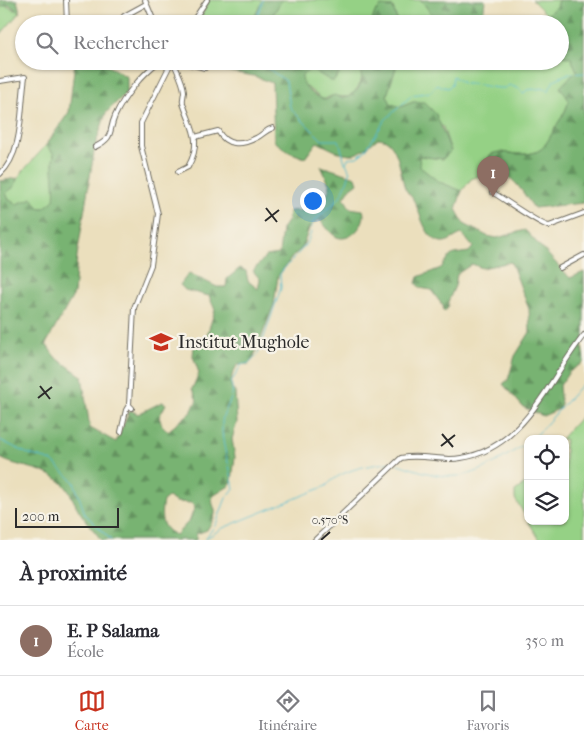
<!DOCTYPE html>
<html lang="fr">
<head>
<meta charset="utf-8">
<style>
	body { margin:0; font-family:"IM FELL French Canon",serif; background:#f2f2f3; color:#2b2b33 }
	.controls { position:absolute; right:15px; bottom:15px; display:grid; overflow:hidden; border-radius:10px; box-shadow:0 1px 4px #0004 }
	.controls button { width:45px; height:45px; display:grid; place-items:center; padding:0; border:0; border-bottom:1px solid #e1e1e2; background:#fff; color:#2b2b33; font:25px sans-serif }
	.scale { position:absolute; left:15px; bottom:12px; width:104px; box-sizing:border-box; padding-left:5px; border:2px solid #2b2b2b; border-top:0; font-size:14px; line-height:18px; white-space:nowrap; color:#2b2b2b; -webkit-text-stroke:4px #f7f3e8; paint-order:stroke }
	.you { position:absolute; left:312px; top:200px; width:18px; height:18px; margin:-12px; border:4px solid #fff; border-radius:50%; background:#1a73e8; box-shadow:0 0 0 8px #1a73e833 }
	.badge { display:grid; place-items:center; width:32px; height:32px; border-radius:50%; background:#c8321e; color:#fff; font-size:16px; font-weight:700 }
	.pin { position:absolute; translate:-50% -41px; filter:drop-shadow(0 1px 2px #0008) }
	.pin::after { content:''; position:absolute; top:26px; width:18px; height:15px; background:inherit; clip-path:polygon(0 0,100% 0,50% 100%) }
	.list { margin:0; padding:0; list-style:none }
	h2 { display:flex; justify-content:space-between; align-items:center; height:65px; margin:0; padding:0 20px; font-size:21px }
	h2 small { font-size:16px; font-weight:400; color:#7c7c81 }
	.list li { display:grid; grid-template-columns:32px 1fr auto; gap:15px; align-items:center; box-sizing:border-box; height:70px; padding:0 20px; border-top:1px solid #e1e1e2 }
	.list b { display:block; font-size:19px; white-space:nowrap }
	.list p { margin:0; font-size:16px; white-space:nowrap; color:#7c7c81 }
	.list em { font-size:16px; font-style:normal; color:#7c7c81 }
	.icon { flex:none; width:28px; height:28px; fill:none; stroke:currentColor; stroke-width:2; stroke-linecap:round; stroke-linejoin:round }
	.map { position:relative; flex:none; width:584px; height:540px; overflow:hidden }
	.search { position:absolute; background:#fff; box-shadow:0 1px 4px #0004; left:15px; right:15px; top:15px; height:55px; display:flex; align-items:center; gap:12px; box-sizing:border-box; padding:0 18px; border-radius:28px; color:#7c7c81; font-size:19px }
	.sheet { height:135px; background:#fff }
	nav { display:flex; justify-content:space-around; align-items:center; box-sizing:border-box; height:70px; border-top:1px solid #e1e1e2; background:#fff; font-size:14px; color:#7c7c81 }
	nav a { display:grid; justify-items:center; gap:2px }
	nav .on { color:#c8321e }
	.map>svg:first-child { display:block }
	.grass { fill:#95d185; stroke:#607e58 }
	.forest { fill:url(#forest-firs); stroke:#526f4e; fill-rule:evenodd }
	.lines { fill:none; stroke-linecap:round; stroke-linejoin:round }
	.stream { stroke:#52bbce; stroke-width:1 }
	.minor-casing { stroke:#6e6a5e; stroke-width:6 }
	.minor { stroke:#fff; stroke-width:4 }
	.ticks { fill:none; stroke:#2b2b2b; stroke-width:2 }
	.labels { text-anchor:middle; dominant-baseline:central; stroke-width:4.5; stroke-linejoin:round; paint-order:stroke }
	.poi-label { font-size:18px; fill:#2b2b2b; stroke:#f7f3e8; text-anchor:start }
	.ticks-label { font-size:12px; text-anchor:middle; fill:#2b2b2b; stroke:#f7f3e8; stroke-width:4.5; stroke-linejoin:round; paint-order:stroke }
</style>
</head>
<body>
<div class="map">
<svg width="584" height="540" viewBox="0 0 584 540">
	<defs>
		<pattern id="forest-firs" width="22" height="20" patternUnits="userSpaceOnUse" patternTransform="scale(1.25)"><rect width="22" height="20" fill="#78b372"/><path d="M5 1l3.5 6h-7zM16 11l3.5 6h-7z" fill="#63925e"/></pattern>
	</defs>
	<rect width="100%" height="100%" fill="#f7f3e8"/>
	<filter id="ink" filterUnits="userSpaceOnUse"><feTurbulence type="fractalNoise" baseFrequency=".02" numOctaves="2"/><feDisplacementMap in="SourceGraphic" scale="10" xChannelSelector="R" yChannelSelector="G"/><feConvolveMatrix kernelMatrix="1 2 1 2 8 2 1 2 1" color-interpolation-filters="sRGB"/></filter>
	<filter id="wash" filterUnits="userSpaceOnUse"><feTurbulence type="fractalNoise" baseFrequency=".0096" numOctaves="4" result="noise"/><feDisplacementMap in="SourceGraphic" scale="20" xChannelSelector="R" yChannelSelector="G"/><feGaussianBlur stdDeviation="1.12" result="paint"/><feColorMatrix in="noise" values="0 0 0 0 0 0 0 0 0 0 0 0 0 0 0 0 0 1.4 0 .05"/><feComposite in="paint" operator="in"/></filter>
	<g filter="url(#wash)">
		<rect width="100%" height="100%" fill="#ebdfbd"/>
		<!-- grass -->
		<g class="grass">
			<polygon points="209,0 263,0 251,24 201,24 201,17"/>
			<polygon points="282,0 421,0 439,24 398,24 393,7 375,12 371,24 267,24"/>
			<polygon points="532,0 558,0 556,7 547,15"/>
			<polygon points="4,5 20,12 0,35 0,7"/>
			<path d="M 560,55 L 571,58 L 577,71 L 560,87 L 569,100 C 566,112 561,118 555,128 C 544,148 542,155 517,154 C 507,153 498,150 490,155 L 484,174 L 471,179 L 462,191 L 439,182 L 420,167 L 418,156 L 443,159 L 451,151 L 443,127 L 413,102 L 401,107 L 391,104 L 387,95 L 398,61 L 560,61 Z"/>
			<polygon points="267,61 304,61 291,71 277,69"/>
			<path d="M 347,61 L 359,61 C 365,77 361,88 348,97 L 331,96 L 323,100 L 303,84 L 301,75 L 308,69 C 319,69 323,80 334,81 Z"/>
			<path d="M 46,145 L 54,154 C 51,170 56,185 55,200 L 44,208 L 39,208 L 32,198 L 17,204 L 9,200 L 6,193 L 15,186 C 17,174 37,157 46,145 Z"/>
			<polygon points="584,413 584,540 540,540 528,521 565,521 565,439 561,439"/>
			<polygon points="528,482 528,520 515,499 515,491"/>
		</g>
		<!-- forest -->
		<g class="forest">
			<polygon points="0,0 17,0 20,12 9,5 0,7"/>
			<polygon points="263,0 282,0 267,24 251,24"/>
			<polygon points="421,0 485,0 483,17 486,24 439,24"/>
			<path d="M 558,0 L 584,0 L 584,203 L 534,208 C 521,191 509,164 484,174 L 490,155 C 499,150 507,153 517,154 C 542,155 544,148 555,128 C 561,118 566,112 569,100 L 560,87 L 577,71 L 571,58 L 560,55 L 560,24 L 549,24 L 547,15 L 556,7 Z"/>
			<polygon points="381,6 393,7 398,24 371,24 375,12"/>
			<path d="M 75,61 C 98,61 107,64 127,77 L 127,92 L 106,113 L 95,146 L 77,256 L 74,294 L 46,344 L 55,357 L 82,376 L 90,428 L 116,442 L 130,410 L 138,414 L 162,402 L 166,404 L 159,417 L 162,425 L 168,431 L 191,412 L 197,400 L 192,389 L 199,373 L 193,356 L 194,346 L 205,341 L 215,310 L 209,296 L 185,290 L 180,285 L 189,273 L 217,287 L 226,287 L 227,279 L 240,268 L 246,271 L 248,281 L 258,289 L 260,279 L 253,271 L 266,256 L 279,254 L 282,229 L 288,220 L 289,211 L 322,210 L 330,186 L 321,166 L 356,177 L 358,183 L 350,189 L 344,198 L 350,208 L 363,210 C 368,222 351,243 337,237 C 330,234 325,224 319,220 L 310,226 L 302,248 L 293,256 L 278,276 L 274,304 L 253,359 L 249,364 L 237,365 L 232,375 L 231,387 L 235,392 L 237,422 L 232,439 L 235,457 L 232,481 L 229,486 L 213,496 C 211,503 214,505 215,511 C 216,517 210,525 207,530 L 196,534 L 196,540 L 101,540 C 96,532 89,526 84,518 C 67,495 74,484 41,471 C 27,466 13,465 0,458 L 0,181 L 17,178 L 15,186 L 6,193 L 9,200 L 17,204 L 32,198 L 39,208 L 44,208 L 54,200 C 56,184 51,170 54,154 L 46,145 L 69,112 ZM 168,497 L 176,502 L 191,503 L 195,506 L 190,520 L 176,535 C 160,529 160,516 163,501 Z"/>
			<path d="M 218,61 L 267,61 L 277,69 L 291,71 L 304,61 L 347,61 L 334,81 L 331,81 L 311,69 L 302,75 C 301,87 315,97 326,100 L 334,95 L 342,98 L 348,97 L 358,89 L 362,80 L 359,61 L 398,61 L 387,95 L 391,104 L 401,107 L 413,102 L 424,102 L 436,114 L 451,151 L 443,159 L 419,156 L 420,167 L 439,182 L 462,191 L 456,209 L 464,224 L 487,236 L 497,238 L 525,230 L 570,278 L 584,272 L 584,339 L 582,345 L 584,362 L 569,372 L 559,387 L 561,404 L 559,409 L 543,416 L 523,407 L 503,384 L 508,380 L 515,356 L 530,332 L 529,309 L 511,262 L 482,268 L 472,264 L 457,274 L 455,286 L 448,302 L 448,308 L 444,312 L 443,306 L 431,290 L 420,288 L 416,283 L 418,277 L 441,268 C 453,253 447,255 469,252 L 473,247 L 462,234 C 455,236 449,243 441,242 C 424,238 421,213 414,201 C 412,196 407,193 405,188 C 400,175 399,138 378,138 C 351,162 348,157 317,142 L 305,158 L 289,152 L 274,141 L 272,83 L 254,76 L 210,68 Z"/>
		</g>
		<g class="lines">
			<!-- stream -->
			<g class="stream">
				<polyline points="254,24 263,0"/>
				<polyline points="257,61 286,81 290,107 295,113 322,140 339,140 345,163"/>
				<polyline points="533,439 584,382"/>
				<polyline points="0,440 26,453 52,461 74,482 85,514 111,540"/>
				<path d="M 398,464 C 416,470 439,478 458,476 C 483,474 507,454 528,443"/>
				<path d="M 208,537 L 223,528 L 326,486 C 343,468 371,465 394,462"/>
				<path d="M 205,539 L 216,524 L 226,498 L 234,489 C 231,467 221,447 222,423 C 223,408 237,398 231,383 L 241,365 L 250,363 L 258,354 L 281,288 L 280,274 C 292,257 312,246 312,224 C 331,202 341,206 350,172 L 346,163 L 348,158 L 357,157 L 365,151 L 385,120 L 412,95 L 431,92 L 436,85 L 448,88 L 452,84 L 453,76 L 464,84 C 479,83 491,89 506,88 L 509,85 L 520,89 L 523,94 L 527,90 L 545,88 L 548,92 L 554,80 L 567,74 L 584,73"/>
			</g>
		</g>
	</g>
	<g filter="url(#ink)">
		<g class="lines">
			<defs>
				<g id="minor">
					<polyline points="66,0 67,24"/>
					<polyline points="145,0 155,24"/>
					<polyline points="72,24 80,20 106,24"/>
					<polyline points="118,24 124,16 146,4"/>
					<polyline points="191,24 207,0"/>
					<path d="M 173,61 C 177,71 183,81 184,91 C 184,95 182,99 183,103 C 191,128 203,140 188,167 L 178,172"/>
					<polyline points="177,61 205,68"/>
					<path d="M 0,81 L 25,77 C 20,108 24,152 0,174"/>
					<path d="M 195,137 L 218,131 C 226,146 241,146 256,138 C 263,135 265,130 273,128"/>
					<path d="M 95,147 C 115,137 108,132 115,116 C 124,96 142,74 160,61"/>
					<path d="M 492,192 C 504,199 540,225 549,226 L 584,213"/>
					<polyline points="560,268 584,255"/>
					<polyline points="132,408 129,405 134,308 151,265 158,214 141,146 141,123 172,61"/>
					<polyline points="121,432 126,410 129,405"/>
					<path d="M 315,540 L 401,458 C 421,453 441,462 461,458 C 524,449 549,379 584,335"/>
				</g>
			</defs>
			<!-- minor casing -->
			<use href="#minor" class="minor-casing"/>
			<!-- minor -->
			<use href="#minor" class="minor"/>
		</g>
	</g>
	<!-- ticks -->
	<path class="ticks" d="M 266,208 L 277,222M 265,221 L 279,210M 40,386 L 50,399M 38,398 L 52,387M 442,434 L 453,447M 441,446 L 455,435M 321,540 L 330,532"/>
	<!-- icons -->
	<defs>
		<symbol id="school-bare" viewBox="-9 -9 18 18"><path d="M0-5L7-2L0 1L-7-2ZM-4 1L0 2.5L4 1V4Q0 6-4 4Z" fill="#c8321e" stroke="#f7f3e8" stroke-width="2.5" paint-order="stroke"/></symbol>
	</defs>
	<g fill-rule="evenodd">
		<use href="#school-bare" x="145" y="326" width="32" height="32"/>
	</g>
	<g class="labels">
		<!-- poi labels -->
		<g class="poi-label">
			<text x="178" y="342">Institut Mughole</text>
		</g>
	</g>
	<g class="ticks-label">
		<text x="330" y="524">0.570°S</text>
	</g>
</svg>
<div class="controls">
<button><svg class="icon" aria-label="locate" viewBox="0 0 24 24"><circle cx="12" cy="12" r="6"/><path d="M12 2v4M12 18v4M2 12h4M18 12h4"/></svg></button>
<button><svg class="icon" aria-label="layers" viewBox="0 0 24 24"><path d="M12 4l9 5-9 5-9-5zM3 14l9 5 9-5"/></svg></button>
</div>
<div class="scale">200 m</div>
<div class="you"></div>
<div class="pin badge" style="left:493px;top:197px;background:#8d6e63">1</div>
<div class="search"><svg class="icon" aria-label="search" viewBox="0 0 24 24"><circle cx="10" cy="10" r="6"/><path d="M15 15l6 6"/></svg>Rechercher</div>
</div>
<section class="sheet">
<h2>À proximité<small></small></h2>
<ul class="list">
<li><span class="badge" style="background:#8d6e63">1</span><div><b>E. P Salama</b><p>École</p></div><em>350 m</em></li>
</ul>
</section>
<nav>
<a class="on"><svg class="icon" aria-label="map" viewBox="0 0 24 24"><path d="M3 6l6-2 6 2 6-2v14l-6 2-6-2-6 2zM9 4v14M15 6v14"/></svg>Carte</a>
<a><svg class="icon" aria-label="directions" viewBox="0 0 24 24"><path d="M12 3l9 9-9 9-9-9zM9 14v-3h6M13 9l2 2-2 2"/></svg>Itinéraire</a>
<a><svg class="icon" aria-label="saved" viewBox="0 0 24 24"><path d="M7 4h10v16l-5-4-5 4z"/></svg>Favoris</a>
</nav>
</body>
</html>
